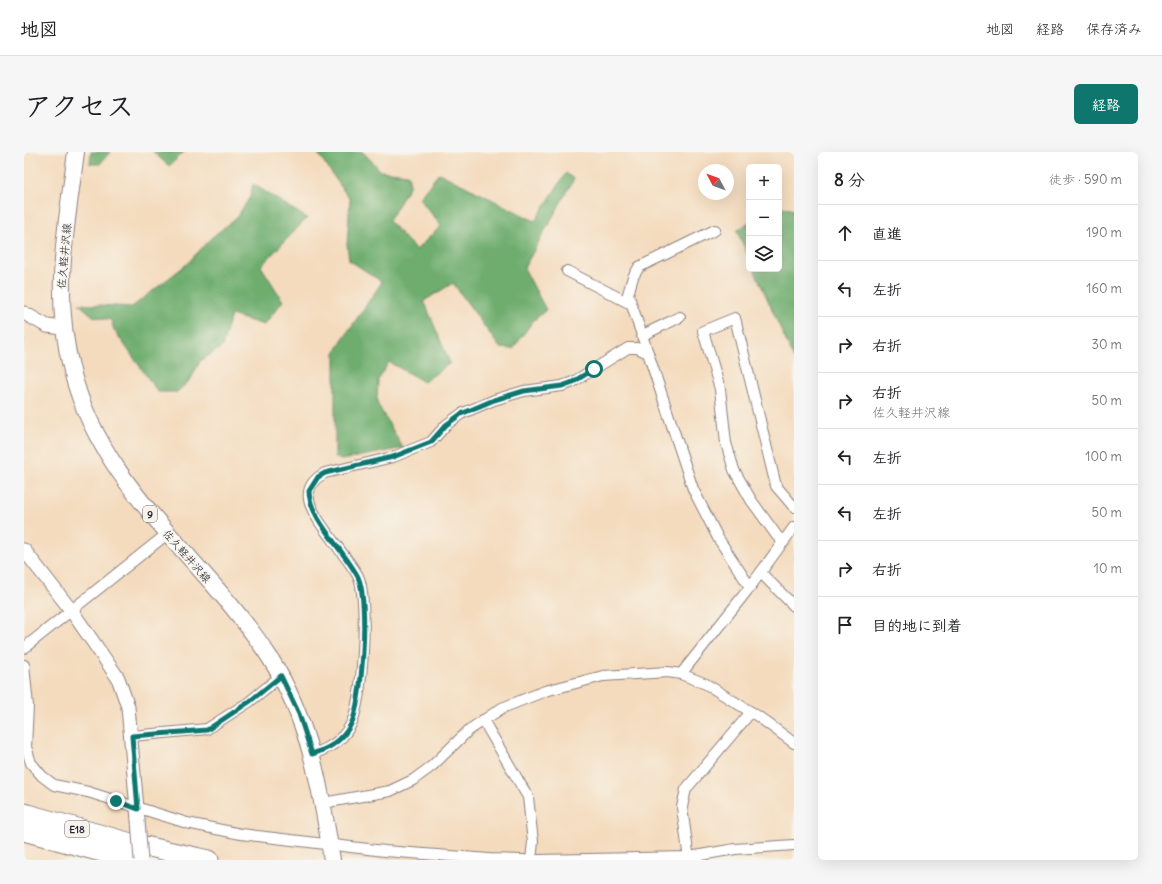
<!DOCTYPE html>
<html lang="ja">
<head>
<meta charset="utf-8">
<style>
	body { margin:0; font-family:Delius,"Klee One",sans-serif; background:#f6f6f6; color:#202124 }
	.controls { position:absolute; right:12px; top:12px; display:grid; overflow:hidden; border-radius:6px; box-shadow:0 4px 16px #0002 }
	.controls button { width:36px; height:36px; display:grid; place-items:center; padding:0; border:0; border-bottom:1px solid #e0e0e0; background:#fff; color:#202124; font:20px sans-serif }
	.compass { position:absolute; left:674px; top:12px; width:36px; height:36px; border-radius:50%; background:#fff; box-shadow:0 4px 16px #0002; rotate:311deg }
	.stop { position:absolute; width:12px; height:12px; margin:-9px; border:3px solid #0f766e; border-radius:50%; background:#fff }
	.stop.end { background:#0f766e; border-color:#fff; box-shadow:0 1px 4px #0008 }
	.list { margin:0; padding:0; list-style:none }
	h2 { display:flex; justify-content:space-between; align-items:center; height:52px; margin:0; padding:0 16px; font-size:17px }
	h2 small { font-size:13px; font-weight:400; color:#757577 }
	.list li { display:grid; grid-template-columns:26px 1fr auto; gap:12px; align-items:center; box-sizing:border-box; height:56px; padding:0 16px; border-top:1px solid #e0e0e0 }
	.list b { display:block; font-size:15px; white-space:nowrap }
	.list p { margin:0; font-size:13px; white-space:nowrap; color:#757577 }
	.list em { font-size:13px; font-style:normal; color:#757577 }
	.icon { flex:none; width:22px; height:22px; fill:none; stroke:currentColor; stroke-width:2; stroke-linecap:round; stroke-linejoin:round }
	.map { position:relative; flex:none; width:770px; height:708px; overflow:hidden; border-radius:6px }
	header { display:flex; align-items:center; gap:24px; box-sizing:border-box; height:56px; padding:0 20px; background:#fff; border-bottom:1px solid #e0e0e0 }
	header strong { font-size:19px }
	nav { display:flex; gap:22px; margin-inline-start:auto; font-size:14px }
	.intro { display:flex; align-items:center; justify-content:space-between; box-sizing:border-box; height:96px; padding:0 24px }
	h1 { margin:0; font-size:28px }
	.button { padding:10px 18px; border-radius:6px; background:#0f766e; color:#fff; font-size:14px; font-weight:700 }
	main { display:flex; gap:24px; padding:0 24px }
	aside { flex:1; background:#fff; border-radius:6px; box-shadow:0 4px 16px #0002 }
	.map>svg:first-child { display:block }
	.forest { fill:#6ead6e; stroke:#486854 }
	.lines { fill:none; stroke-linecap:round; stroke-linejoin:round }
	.minor-casing { stroke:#8b7e7c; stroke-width:12 }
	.tertiary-casing { stroke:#8b7e7c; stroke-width:15 }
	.primary-casing { stroke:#8b7e7c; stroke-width:18 }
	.motorway-casing { stroke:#8b7e7c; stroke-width:21 }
	.minor { stroke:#fff; stroke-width:10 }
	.tertiary { stroke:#fff; stroke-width:13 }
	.primary { stroke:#fff; stroke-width:16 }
	.motorway { stroke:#fff; stroke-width:19 }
	.tertiary-bridge-casing { stroke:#8b7e7c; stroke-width:15; stroke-linecap:butt }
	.tertiary-bridge { stroke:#fff; stroke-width:13 }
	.route { stroke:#0f766e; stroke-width:5 }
	.labels { text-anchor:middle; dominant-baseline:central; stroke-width:3; stroke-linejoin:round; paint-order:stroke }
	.shield { fill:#f7f3e8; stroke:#62616f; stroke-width:1 }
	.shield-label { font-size:10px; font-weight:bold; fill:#22223b }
	.street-label { font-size:11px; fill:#22223b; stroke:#f7f3e8 }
</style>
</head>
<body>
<header>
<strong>地図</strong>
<nav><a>地図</a><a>経路</a><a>保存済み</a></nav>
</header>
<div class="intro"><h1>アクセス</h1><a class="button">経路</a></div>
<main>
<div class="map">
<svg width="770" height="708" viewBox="0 0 770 708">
	<rect width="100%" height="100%" fill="#f7f3e8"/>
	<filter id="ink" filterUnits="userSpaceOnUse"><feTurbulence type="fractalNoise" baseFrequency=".025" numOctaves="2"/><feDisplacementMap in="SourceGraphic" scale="8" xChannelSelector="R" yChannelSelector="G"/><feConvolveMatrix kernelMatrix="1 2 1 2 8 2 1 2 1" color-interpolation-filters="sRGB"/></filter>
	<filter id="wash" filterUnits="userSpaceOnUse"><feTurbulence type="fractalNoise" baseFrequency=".012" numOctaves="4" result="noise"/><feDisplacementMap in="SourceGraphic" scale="16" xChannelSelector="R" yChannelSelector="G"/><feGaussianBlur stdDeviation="0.9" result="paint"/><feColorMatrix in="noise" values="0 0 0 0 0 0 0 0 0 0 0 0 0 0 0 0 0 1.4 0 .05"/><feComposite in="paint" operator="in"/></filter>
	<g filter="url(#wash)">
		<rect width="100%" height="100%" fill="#f4dbbe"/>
		<!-- forest -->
		<g class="forest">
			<polygon points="67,0 86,0 76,12 66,12"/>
			<polygon points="129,0 160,0 145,14"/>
			<polygon points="293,0 339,0 357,19 384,22 386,33 365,69 392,98 417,74 395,46 415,21 511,69 542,21 550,27 500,116 522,158 509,169 489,197 476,196 429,131 400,149 426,211 400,230 365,210 354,228 353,251 379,296 317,308 311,305 311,201 318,188 358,130 325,108 323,92 326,48"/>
			<polygon points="229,32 283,66 237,114 259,149 240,173 207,163 198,195 176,209 167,227 153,240 134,240 90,178 87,168 69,164 55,152 108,155 163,112 187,86 213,65 226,45"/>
			<polygon points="755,54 770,58 770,207 730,117 755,117"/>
			<polygon points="725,71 725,106 713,79"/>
		</g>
	</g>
	<g filter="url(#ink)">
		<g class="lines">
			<defs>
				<g id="minor">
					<polyline points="543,119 603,150 606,150"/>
					<polyline points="619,183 656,165"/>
					<polyline points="624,201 604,142 609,125 615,115 691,78"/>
					<polyline points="760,390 753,384 727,348 710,318 702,291 696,237 679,179 711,166 752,334 770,355"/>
					<polyline points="737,421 770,454"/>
					<polyline points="0,496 143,382"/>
					<polyline points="0,513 4,554 2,595 7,611 18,624 30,633 64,640 163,671 217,682 361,699 465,707 500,708"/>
					<polyline points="657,522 726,435 770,375"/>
					<polyline points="459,568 504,645 509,690 507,708"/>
					<polyline points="108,584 183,577 225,550 257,524"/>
					<path d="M 288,602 C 304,597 317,590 326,574 C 339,553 345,446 334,424 C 324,405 287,366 285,347 C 283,335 291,326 301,321 L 369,305 L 407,290 L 422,273 L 437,262 L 470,248 L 500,239 L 538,234 L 549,230 L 604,196 L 613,196 L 624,201 L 669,337 L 694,386 L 726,435"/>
					<polyline points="299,651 366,639 389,628 408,614 445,578 478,556 521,539 579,524 644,520 657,522 682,532 735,565 770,591"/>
					<polyline points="514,708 665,705 711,697 770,693"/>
					<polyline points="665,708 658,655 662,637 727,560"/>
				</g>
				<g id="tertiary">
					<polyline points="0,161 23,174 39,176"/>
					<polyline points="0,398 47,458 94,526 104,555 114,668"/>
				</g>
				<path id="primary" d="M 52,0 C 42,78 28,141 48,219 C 78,338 182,407 246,506 C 285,567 297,637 308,708"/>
				<g id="motorway">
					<polyline points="0,661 107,691 185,708"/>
					<polyline points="0,679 107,708"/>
				</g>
			</defs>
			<!-- minor casing -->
			<use href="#minor" class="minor-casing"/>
			<!-- tertiary casing -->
			<use href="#tertiary" class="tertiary-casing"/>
			<!-- primary casing -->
			<use href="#primary" class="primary-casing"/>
			<!-- motorway casing -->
			<use href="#motorway" class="motorway-casing"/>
			<!-- minor -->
			<use href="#minor" class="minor"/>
			<!-- tertiary -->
			<use href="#tertiary" class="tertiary"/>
			<!-- primary -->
			<use href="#primary" class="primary"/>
			<!-- motorway -->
			<use href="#motorway" class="motorway"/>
			<defs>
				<polyline id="tertiary-bridge" points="114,668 117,708"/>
			</defs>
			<!-- tertiary-bridge casing -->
			<use href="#tertiary-bridge" class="tertiary-bridge-casing"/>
			<!-- tertiary-bridge -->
			<use href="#tertiary-bridge" class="tertiary-bridge"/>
		</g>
	</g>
	<g class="lines" filter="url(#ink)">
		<!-- route -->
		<path class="route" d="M 92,649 L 114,657 L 108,584 L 183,578 L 225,550 L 257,524 L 275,562 L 288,602 C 304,597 317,590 326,574 C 339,553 345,447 334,425 C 321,399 285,367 285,339 L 294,325 L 301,321 L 369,305 L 407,290 L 422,273 L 437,262 L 470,248 L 500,239 L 538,234 L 549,230 L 570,217"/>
	</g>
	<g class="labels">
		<!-- shield labels -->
		<g class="shield">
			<rect x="119" y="354" width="14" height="16" rx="3"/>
			<rect x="41" y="669" width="24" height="16" rx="3"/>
		</g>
		<g class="shield-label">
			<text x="126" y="362">9</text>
			<text x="53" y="677">E18</text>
		</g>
		<!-- street labels -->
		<g class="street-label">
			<text transform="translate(40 104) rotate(-85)">佐久軽井沢線</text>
			<text transform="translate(163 404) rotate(49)">佐久軽井沢線</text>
		</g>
	</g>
</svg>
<div class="controls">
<button>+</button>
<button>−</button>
<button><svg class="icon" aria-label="layers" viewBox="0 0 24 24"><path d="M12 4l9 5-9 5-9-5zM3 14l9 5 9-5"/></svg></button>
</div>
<svg class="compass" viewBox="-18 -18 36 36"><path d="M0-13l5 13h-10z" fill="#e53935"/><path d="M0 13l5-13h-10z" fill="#757577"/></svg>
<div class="stop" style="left:570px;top:217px"></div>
<div class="stop end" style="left:92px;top:649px"></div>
</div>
<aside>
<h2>8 分<small>徒歩 · 590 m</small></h2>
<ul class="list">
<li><svg class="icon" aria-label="ahead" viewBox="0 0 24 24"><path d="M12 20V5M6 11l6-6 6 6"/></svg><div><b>直進</b></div><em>190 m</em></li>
<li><svg class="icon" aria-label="left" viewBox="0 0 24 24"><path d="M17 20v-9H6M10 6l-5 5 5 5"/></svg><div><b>左折</b></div><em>160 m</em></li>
<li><svg class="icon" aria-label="right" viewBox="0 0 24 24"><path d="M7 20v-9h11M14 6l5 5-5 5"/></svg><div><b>右折</b></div><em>30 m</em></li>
<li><svg class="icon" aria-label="right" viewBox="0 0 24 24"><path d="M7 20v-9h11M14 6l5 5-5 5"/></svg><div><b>右折</b><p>佐久軽井沢線</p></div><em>50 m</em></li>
<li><svg class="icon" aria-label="left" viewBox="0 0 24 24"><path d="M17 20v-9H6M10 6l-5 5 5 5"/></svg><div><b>左折</b></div><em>100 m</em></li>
<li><svg class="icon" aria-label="left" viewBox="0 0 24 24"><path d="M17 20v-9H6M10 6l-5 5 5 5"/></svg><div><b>左折</b></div><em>50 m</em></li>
<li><svg class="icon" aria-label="right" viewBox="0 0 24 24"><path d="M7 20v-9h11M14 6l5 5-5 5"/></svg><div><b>右折</b></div><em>10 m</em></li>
<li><svg class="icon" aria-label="arrive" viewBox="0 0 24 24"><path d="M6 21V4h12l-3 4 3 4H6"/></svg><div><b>目的地に到着</b></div></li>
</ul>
</aside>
</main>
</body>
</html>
